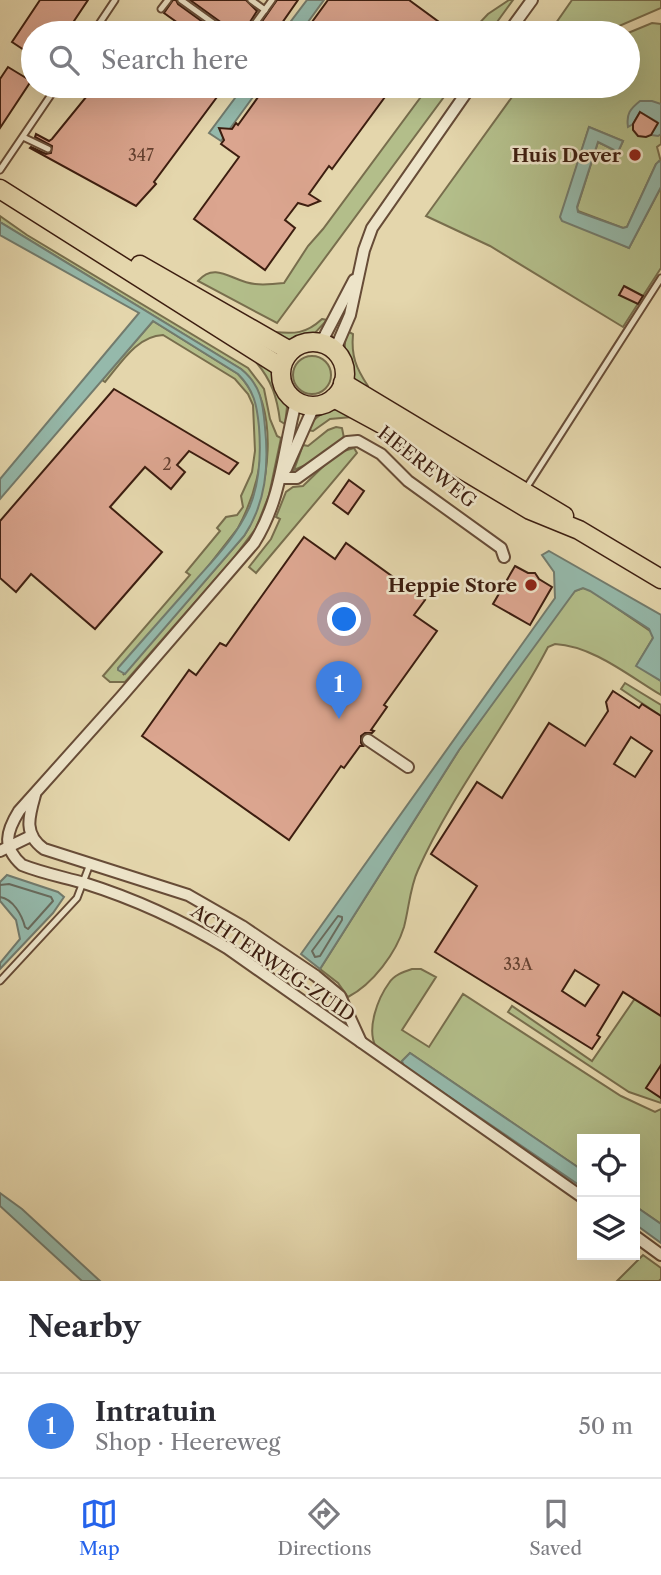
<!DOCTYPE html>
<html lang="en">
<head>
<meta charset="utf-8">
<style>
	body { margin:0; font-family:"Libre Caslon Text",serif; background:#f7f7f7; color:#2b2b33 }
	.controls { position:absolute; right:21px; bottom:21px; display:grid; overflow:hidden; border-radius:0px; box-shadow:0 7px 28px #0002 }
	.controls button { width:63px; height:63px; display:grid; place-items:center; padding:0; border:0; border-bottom:2px solid #e1e1e2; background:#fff; color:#2b2b33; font:35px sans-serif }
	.you { position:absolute; left:345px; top:620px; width:24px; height:24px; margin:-18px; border:5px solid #fff; border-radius:50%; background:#1a73e8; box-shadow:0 0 0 10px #1a73e833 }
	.badge { display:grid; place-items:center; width:46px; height:46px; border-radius:50%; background:#2563eb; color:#fff; font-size:23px; font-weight:700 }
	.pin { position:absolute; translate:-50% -58px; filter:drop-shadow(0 2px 4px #0008) }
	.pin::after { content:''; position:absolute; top:37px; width:24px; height:21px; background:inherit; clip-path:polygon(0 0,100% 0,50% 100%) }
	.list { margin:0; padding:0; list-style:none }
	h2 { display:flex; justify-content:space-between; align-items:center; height:91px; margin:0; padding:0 28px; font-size:30px }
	h2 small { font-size:23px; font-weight:400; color:#7c7c81 }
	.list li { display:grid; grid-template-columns:46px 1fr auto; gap:21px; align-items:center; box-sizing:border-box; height:105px; padding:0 28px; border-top:2px solid #e1e1e2 }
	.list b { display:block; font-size:26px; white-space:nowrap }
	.list p { margin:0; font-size:23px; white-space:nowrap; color:#7c7c81 }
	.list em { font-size:23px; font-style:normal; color:#7c7c81 }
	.icon { flex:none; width:38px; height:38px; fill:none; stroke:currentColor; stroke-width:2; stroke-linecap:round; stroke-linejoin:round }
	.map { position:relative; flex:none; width:661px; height:1281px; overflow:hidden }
	.search { position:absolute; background:#fff; box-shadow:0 7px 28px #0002; left:21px; right:21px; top:21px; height:77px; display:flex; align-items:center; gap:18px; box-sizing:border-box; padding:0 24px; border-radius:38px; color:#7c7c81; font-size:26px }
	.sheet { height:196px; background:#fff }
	nav { display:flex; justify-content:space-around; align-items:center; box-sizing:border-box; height:98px; border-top:2px solid #e1e1e2; background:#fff; font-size:19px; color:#7c7c81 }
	nav a { display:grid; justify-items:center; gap:4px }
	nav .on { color:#2563eb }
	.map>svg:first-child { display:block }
	.green { fill:#b3be8a; stroke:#786e4d; stroke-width:2 }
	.water { fill:#95b9ab; stroke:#727b6d; stroke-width:2 }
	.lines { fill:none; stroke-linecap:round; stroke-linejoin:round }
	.shore { stroke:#696c5e; stroke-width:2 }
	.building { fill:#dba58f; stroke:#3d1e10; stroke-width:2; fill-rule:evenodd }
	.lane-casing { stroke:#674c37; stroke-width:9 }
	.street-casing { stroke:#674c37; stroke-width:14 }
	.primary-casing { stroke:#3d1e10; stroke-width:21 }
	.lane { stroke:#ede4c9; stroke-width:5 }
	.street { stroke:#ede4c9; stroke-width:10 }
	.primary { stroke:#e4d6ac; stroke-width:18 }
	.poi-dot { fill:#8f2418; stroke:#ede4c9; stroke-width:2.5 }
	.labels { text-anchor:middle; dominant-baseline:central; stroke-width:5; stroke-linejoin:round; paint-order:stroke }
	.number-label { font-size:16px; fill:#644030 }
	.poi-label { font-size:19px; font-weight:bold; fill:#3d1e10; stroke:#ede4c9; text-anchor:end }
	.street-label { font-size:19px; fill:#3d1e10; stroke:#ede4c9 }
</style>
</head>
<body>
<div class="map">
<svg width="661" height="1281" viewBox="0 0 661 1281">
	<rect width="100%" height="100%" fill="#e4d6ac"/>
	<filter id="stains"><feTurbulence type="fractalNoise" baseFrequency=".00286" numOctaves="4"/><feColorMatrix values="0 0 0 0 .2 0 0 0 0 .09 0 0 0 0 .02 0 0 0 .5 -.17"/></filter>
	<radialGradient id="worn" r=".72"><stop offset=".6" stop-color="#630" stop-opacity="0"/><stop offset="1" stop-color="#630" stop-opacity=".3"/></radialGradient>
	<!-- green -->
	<g class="green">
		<polygon points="509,0 513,0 489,33 470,33 488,14"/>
		<polygon points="572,0 661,0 661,8 603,33 549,33"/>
		<polygon points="652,23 661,24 661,144 657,147 661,162 656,164 627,227 623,228 578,211 577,208 598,142 618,152 623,141 589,127 561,217 629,248 661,187 661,268 623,327 490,246 426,216 520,86 628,86 628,33"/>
		<path d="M 429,86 L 452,86 L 277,323 L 198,281 C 216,260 234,283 255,284 C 264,285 275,284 284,283 L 308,246 L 323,229 Z"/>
		<path d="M 0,216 L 27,235 L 248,368 L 264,389 L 270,419 L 277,436 L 281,438 L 269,495 L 256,528 L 232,560 L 125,682 L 110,682 L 103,676 L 190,575 L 186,572 L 220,531 L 217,528 L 226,517 L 237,515 L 243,507 L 241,496 L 252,472 L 255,451 L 253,405 L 248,394 L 235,379 L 163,335 C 137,336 121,363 105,382 L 102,380 L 153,321 L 238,374 C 277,413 261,485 238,528 L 123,675 L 244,536 C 270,496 282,402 241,369 L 0,222 Z"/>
		<path d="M 322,319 L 327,320 L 314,334 L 289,342 L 274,332 C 294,334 306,334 322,319 Z"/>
		<path d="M 347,331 L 353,334 C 351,356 356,368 368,386 L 368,391 C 347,379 341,353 347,331 Z"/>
		<circle cx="312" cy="375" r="19"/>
		<path d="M 256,362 L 271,368 L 275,377 L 287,407 L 285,424 L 280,421 C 277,397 272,381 256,362 Z"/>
		<path d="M 338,409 L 352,417 L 330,419 L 313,431 L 307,430 C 314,417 323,411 338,409 Z"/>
		<polygon points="336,427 342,428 344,438 308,464 294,470 303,445 308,446 328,430"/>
		<polygon points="354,448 357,453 256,573 249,567 271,539 280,519 276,517 286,492 293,487 303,486 337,453"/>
		<path d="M 583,588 L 590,590 L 653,633 L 653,638 L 637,665 L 661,681 L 661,695 C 629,676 593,646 555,644 L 548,647 C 509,723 453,791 418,870 C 410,887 409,908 404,927 C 396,953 373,984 348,997 L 338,983 L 320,969 L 459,750 L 561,607 L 575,591 Z"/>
		<polygon points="625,683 661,705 661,716 621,689"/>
		<path d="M 412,969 L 421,969 L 436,977 L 402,1030 L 429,1047 L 463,994 L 621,1096 L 655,1112 L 661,1109 L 661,1224 L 635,1206 L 635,1139 L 582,1139 L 582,1170 L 410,1053 L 402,1061 L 404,1066 C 396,1061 382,1055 376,1047 C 366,1029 378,998 389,983 C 394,975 403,972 412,969 Z"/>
		<polygon points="636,997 661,1015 661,1103 629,1092 508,1012 512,1006 592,1061"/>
		<polygon points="643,1255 661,1268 661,1279 659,1281 617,1281"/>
	</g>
	<!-- water -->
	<g class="water">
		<polygon points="307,0 324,0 300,33 282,33"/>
		<polygon points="244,86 261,86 221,141 209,133"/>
		<path d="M 640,101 L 652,101 L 661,104 L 661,134 L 658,136 L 651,135 L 657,122 L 640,112 L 633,124 L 628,127 C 626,114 630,109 640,101 Z"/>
		<polygon points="589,127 623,141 618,152 598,142 577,207 578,212 623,228 627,227 656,164 659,161 661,162 661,187 629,248 562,221 560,217"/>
		<path d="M 0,222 L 241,369 C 261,385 263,403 265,427 C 269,466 266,503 244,536 L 125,674 L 118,670 L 118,668 C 143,640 168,611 193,583 C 214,559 237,536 250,506 C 260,481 261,453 259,427 C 257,405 254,390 238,374 L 153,321 L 0,499 L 0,479 L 139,313 L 0,235 Z"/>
		<polygon points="549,551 661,615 661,681 636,666 653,638 649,629 590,591 583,588 575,591 459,750 320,969 301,954 555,598 554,572 542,555"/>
		<polygon points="7,875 58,892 64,897 53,913 0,969 0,963 20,939 16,920 0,901 0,882"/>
		<polygon points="410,1053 582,1170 582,1187 404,1066 402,1061"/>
		<polygon points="0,1193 22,1209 100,1281 82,1281 0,1206"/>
		<polygon points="635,1206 661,1224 661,1243 635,1224"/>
	</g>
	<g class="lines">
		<!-- shore -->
		<g class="shore">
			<path d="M 0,885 L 9,884 L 51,897 L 53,901 L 28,929 L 25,927 C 22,915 13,899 0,897"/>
			<polygon points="338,916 342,917 342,920 320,956 315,957 312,951"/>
		</g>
	</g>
	<!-- building -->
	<g class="building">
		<polygon points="40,0 88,0 66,33 33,33 33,56 12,42"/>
		<polygon points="173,0 176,0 178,4 218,33 192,33 164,13"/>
		<polygon points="190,0 246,0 257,11 243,33 232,33 230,29"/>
		<polygon points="277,0 298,0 275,33 254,33"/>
		<polygon points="328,0 409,0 439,22 431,33 304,33"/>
		<polygon points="8,67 31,81 0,128 0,79"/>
		<polygon points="95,86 202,86 217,97 154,182 156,184 136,206 30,148 31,147 46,154 51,153 52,146 35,137 36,134 49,141 52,139"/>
		<polygon points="266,86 393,86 332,169 329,166 309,194 320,201 308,206 298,203 285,220 295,228 265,270 194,219 239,157 221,144 224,140 219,128 232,129 236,123 238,125"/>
		<polygon points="640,112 658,123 651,135 646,137 638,136 633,130 633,124"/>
		<polygon points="624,286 643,296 638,304 619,295"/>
		<polygon points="114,389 238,463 229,474 189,451 177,465 185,472 171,489 145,467 110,507 162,552 95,629 31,574 16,592 0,578 0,521"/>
		<polygon points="349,480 364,491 348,514 333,503"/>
		<polygon points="304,537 335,559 346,543 425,600 414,615 437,631 384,705 387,707 371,730 374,731 372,733 365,733 361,736 361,743 363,746 360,746 344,768 341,766 289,840 142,736 189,670 196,675 220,643 226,646"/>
		<polygon points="515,566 528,573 535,573 539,579 552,587 530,625 493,604"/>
		<path d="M 613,691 L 639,708 L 642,704 L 661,716 L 661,1016 L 623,992 L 597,1035 L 600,1037 L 592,1049 L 435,952 L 477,886 L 431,854 L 477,782 L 502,798 L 549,723 L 585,746 L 608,711 L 606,702 ZM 631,737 L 652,751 L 635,777 L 614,764 ZM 575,970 L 599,985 L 585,1006 L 562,991 Z"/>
		<polygon points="661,1065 661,1098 646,1088"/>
	</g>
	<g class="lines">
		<defs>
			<g id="lane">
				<polyline points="181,0 227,33"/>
				<polyline points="251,0 265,10"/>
				<polyline points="161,9 168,0"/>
				<polyline points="93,33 115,0"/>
				<polyline points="248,33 272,0"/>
				<polyline points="23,137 48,149"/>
				<polyline points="0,170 57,86"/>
				<polyline points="525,490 661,278"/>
				<polyline points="0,981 77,898 90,864"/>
			</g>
			<g id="street">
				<polyline points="508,33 532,0"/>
				<polyline points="321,343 354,280"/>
				<polyline points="335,350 350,315 364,250 372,228 471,86"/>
				<path d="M 296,402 C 283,450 282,499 254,543 L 121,697 L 19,811 C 6,832 2,847 22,865 C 42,873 63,877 84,883 C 135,899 181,920 227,948 L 582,1197"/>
				<polyline points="286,469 314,406"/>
				<polyline points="282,478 297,478 347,442 358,441 381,454 408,481 501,548 504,557"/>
				<polyline points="368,740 408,767"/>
				<path d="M 35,795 C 29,816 23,834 44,849 L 188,895 L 242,926 L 316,976 L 340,996 L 361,1042"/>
				<polyline points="0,851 31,836"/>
				<polyline points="635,1236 661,1255"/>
			</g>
			<g id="primary">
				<polyline points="0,189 281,367"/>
				<polyline points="140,265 290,351"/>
				<circle cx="313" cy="374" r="32"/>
				<polyline points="343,383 564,516"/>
				<polyline points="334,398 428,449 530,510 579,530 661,579"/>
			</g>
		</defs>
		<!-- lane casing -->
		<use href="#lane" class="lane-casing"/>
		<!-- street casing -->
		<use href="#street" class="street-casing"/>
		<!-- primary casing -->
		<use href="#primary" class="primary-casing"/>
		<!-- lane -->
		<use href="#lane" class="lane"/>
		<!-- street -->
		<use href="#street" class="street"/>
		<!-- primary -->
		<use href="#primary" class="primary"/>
	</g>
	<!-- markers -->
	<g class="poi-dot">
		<circle cx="635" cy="155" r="7"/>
		<circle cx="531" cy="585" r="7"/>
	</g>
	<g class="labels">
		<!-- number labels -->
		<g class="number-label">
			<text x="141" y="155">347</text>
			<text x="167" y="464">2</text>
			<text x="518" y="964">33A</text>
		</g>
		<!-- poi labels -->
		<g class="poi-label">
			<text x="621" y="155">Huis Dever</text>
			<text x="517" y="585">Heppie Store</text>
		</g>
		<!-- street labels -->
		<g class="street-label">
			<text transform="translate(427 467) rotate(38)">HEEREWEG</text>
			<text transform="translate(273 963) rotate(34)">ACHTERWEG-ZUID</text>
		</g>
	</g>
	<rect width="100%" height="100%" filter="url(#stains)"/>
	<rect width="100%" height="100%" fill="url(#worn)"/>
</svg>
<div class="controls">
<button><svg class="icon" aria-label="locate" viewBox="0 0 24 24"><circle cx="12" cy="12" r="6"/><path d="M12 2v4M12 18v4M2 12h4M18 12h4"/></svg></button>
<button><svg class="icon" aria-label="layers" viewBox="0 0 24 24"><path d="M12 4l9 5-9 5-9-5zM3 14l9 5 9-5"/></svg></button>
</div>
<div class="you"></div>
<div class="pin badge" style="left:339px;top:719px;background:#3f7fe0">1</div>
<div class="search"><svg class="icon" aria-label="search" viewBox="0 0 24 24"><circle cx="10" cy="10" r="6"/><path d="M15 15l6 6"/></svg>Search here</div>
</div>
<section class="sheet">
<h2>Nearby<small></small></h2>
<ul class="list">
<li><span class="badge" style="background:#3f7fe0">1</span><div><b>Intratuin</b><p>Shop · Heereweg</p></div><em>50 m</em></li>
</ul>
</section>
<nav>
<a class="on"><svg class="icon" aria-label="map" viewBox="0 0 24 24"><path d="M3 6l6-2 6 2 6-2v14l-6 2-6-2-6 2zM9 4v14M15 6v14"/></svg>Map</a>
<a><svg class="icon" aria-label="directions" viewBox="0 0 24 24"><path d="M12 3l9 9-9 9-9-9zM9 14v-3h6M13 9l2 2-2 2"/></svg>Directions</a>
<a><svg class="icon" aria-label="saved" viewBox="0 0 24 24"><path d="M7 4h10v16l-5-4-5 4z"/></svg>Saved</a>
</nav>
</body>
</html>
